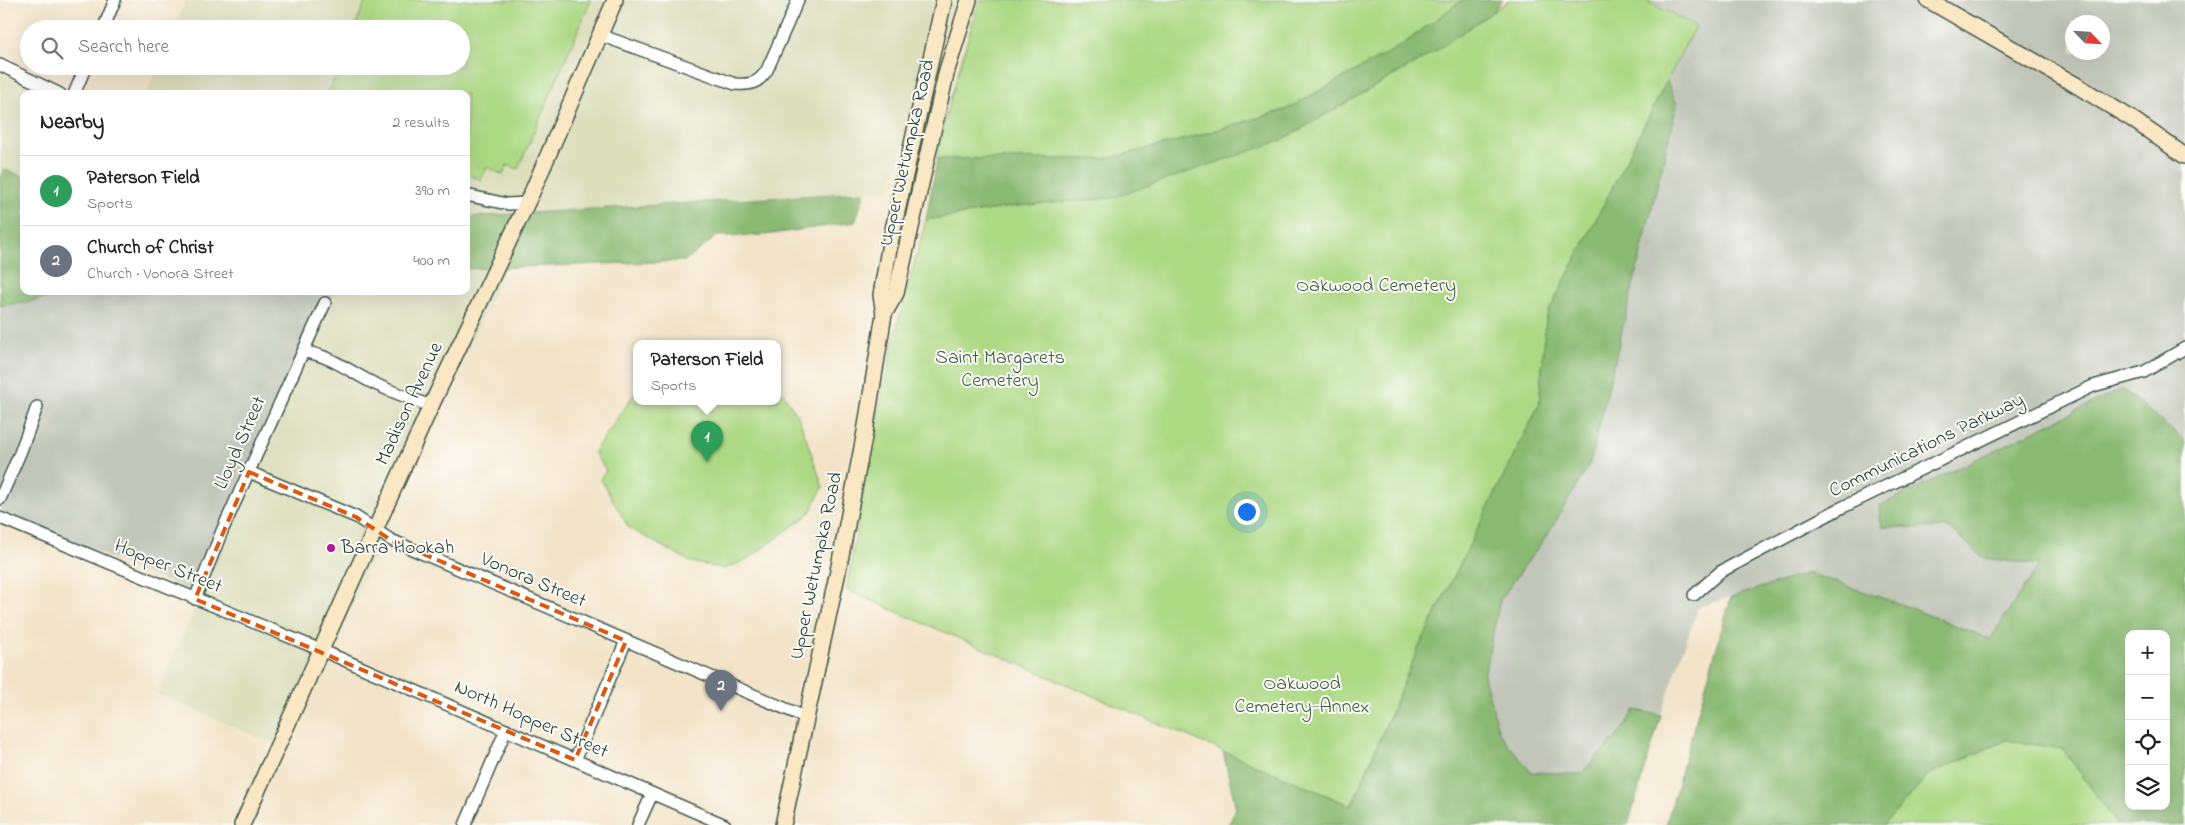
<!DOCTYPE html>
<html lang="en">
<head>
<meta charset="utf-8">
<style>
	body { margin:0; font-family:"Indie Flower",sans-serif; background:#f2f2f2; color:#202124 }
	.controls { position:absolute; right:15px; bottom:15px; display:grid; overflow:hidden; border-radius:10px; box-shadow:0 5px 20px #0002 }
	.controls button { width:45px; height:45px; display:grid; place-items:center; padding:0; border:0; border-bottom:1px solid #e0e0e0; background:#fff; color:#202124; font:25px sans-serif }
	.compass { position:absolute; left:2065px; top:15px; width:45px; height:45px; border-radius:50%; background:#fff; box-shadow:0 5px 20px #0002; rotate:115deg }
	.you { position:absolute; left:1246px; top:511px; width:18px; height:18px; margin:-12px; border:4px solid #fff; border-radius:50%; background:#1a73e8; box-shadow:0 0 0 8px #1a73e833 }
	.badge { display:grid; place-items:center; width:32px; height:32px; border-radius:50%; background:#d93025; color:#fff; font-size:16px; font-weight:700 }
	.pin { position:absolute; translate:-50% -41px; filter:drop-shadow(0 1px 2px #0008) }
	.pin::after { content:''; position:absolute; top:26px; width:18px; height:15px; background:inherit; clip-path:polygon(0 0,100% 0,50% 100%) }
	.popup { position:absolute; left:633px; top:340px; width:148px; height:65px; box-sizing:border-box; display:grid; place-content:center; border-radius:10px; background:#fff; filter:drop-shadow(0 1px 4px #0005); font-size:16px; white-space:nowrap; color:#757577 }
	.popup b { font-size:19px; color:#202124 }
	.popup::after { content:''; position:absolute; left:50%; top:100%; margin-left:-10px; border:10px solid transparent; border-top-color:#fff }
	.list { margin:0; padding:0; list-style:none }
	h2 { display:flex; justify-content:space-between; align-items:center; height:65px; margin:0; padding:0 20px; font-size:21px }
	h2 small { font-size:16px; font-weight:400; color:#757577 }
	.list li { display:grid; grid-template-columns:32px 1fr auto; gap:15px; align-items:center; box-sizing:border-box; height:70px; padding:0 20px; border-top:1px solid #e0e0e0 }
	.list b { display:block; font-size:19px; white-space:nowrap }
	.list p { margin:0; font-size:16px; white-space:nowrap; color:#757577 }
	.list em { font-size:16px; font-style:normal; color:#757577 }
	.icon { flex:none; width:28px; height:28px; fill:none; stroke:currentColor; stroke-width:2; stroke-linecap:round; stroke-linejoin:round }
	.map { position:relative; flex:none; width:2185px; height:825px; overflow:hidden }
	.search { position:absolute; background:#fff; box-shadow:0 5px 20px #0002; left:20px; top:20px; width:450px; height:55px; display:flex; align-items:center; gap:12px; box-sizing:border-box; padding:0 18px; border-radius:28px; color:#757577; font-size:19px }
	.panel { position:absolute; background:#fff; box-shadow:0 5px 20px #0002; left:20px; top:90px; width:450px; height:205px; border-radius:10px }
	.map>svg:first-child { display:block }
	.built { fill:#dcdebc }
	.industrial { fill:#c2c6b9; fill-rule:evenodd }
	.green { fill:#add985; stroke:#668b5c }
	.forest { fill:#8ab972; stroke:#547b53; fill-rule:evenodd }
	.lines { fill:none; stroke-linecap:round; stroke-linejoin:round }
	.minor-casing { stroke:#3f564a; stroke-width:14 }
	.secondary-casing { stroke:#3f564a; stroke-width:18 }
	.minor { stroke:#fff; stroke-width:11 }
	.secondary { stroke:#fae7c3; stroke-width:15 }
	.marked { fill:none; stroke:#de580e; stroke-width:4; stroke-dasharray:10 6; stroke-linejoin:round }
	.poi-dot { fill:#b5179e; stroke:#fdfcf7; stroke-width:2 }
	.labels { text-anchor:middle; dominant-baseline:central; stroke-width:4; stroke-linejoin:round; paint-order:stroke }
	.street-label { font-size:20px; fill:#1f3d34; stroke:#fdfcf7 }
	.park-label { font-size:20px; fill:#3b5c44; stroke:#fdfcf7 }
	.poi-label { font-size:20px; fill:#1f3d34; stroke:#fdfcf7; text-anchor:start }
</style>
</head>
<body>
<div class="map">
<svg width="2185" height="825" viewBox="0 0 2185 825">
	<rect width="100%" height="100%" fill="#fdfcf7"/>
	<filter id="ink" filterUnits="userSpaceOnUse"><feTurbulence type="fractalNoise" baseFrequency=".02" numOctaves="2"/><feDisplacementMap in="SourceGraphic" scale="10" xChannelSelector="R" yChannelSelector="G"/><feConvolveMatrix kernelMatrix="1 2 1 2 8 2 1 2 1" color-interpolation-filters="sRGB"/></filter>
	<filter id="wash" filterUnits="userSpaceOnUse"><feTurbulence type="fractalNoise" baseFrequency=".0096" numOctaves="4" result="noise"/><feDisplacementMap in="SourceGraphic" scale="20" xChannelSelector="R" yChannelSelector="G"/><feGaussianBlur stdDeviation="1.12" result="paint"/><feColorMatrix in="noise" values="0 0 0 0 0 0 0 0 0 0 0 0 0 0 0 0 0 1.4 0 .05"/><feComposite in="paint" operator="in"/></filter>
	<g filter="url(#wash)">
		<rect width="100%" height="100%" fill="#f3e4c9"/>
		<!-- built -->
		<g class="built">
			<polygon points="186,0 955,0 889,190 466,217 466,94 146,94 158,66 461,66 461,29 174,29"/>
			<polygon points="0,73 48,94 24,94 24,177 4,169 0,177"/>
			<polygon points="505,267 419,455 288,750 157,694 336,291 466,291 466,269"/>
		</g>
		<!-- industrial -->
		<g class="industrial">
			<path d="M 1645,0 L 2185,0 L 2185,441 L 2122,389 L 1882,527 L 1949,528 L 1984,558 L 2039,565 L 1990,639 L 1900,604 L 1809,573 L 1698,607 L 1661,715 L 1635,710 L 1619,734 L 1580,774 L 1531,772 L 1499,733 L 1484,676 L 1500,600 L 1550,531 L 1590,463 L 1677,104 L 1667,81 L 1695,26 ZM 2072,22 L 2102,22 L 2102,52 L 2072,52 Z"/>
			<polygon points="92,291 336,291 201,596 0,511 0,306"/>
		</g>
		<!-- green -->
		<g class="green">
			<polygon points="366,0 591,0 518,169 507,165 503,175 487,167 481,180 466,174 466,94 328,94 339,66 461,66 461,29 354,29"/>
			<polygon points="979,0 1462,0 1402,45 1285,110 1186,139 1105,159 937,159 939,139"/>
			<polygon points="1510,0 1645,0 1695,26 1546,317 1539,405 1418,649 1351,806 846,590 874,431 898,322 926,220 1017,206 1280,141 1426,57"/>
			<polygon points="777,384 799,418 823,487 809,514 748,559 725,569 691,562 629,528 600,478 606,471 594,452 637,390 637,401 777,401"/>
			<polygon points="2007,740 2063,749 2118,825 1884,825 1929,774"/>
		</g>
		<!-- forest -->
		<g class="forest">
			<polygon points="1462,0 1503,0 1491,13 1426,57 1280,141 1112,198 1017,206 926,220 937,159 1105,159 1186,139 1285,110 1402,45"/>
			<polygon points="1667,81 1677,104 1590,463 1550,531 1500,600 1484,676 1499,733 1531,772 1580,774 1619,734 1635,710 1661,715 1628,825 1228,825 1236,808 1223,751 1352,806 1418,649 1539,405 1546,317"/>
			<polygon points="4,169 24,177 24,291 92,291 0,306 0,177"/>
			<polygon points="865,192 855,222 765,235 717,236 685,261 466,269 466,217"/>
			<path d="M 2122,389 L 2185,441 L 2185,825 L 2118,825 L 2063,749 L 2007,740 L 1929,774 L 1884,825 L 1666,825 L 1731,597 L 1809,573 L 1900,604 L 1990,639 L 2039,565 L 1984,558 L 1949,528 L 1882,527 L 1879,506 ZM 2129,634 L 2166,634 L 2166,806 L 2129,806 Z"/>
		</g>
	</g>
	<g filter="url(#ink)">
		<g class="lines">
			<defs>
				<g id="minor">
					<polyline points="103,29 115,0"/>
					<path d="M 600,35 L 735,84 C 750,85 758,84 767,70 L 798,0"/>
					<polyline points="0,65 60,94"/>
					<polyline points="74,94 86,66"/>
					<polyline points="466,195 507,204 527,203"/>
					<path d="M 303,352 C 329,354 350,372 373,383 C 392,392 411,399 431,406"/>
					<polyline points="249,472 356,517 391,540 805,717"/>
					<polyline points="0,499 20,453 37,407"/>
					<polyline points="0,518 321,650 725,825"/>
					<polyline points="1694,595 1720,572 1841,508 2093,386 2144,372 2185,348"/>
					<polyline points="195,599 222,531 325,303"/>
					<polyline points="575,760 626,641"/>
					<polyline points="465,825 506,730"/>
					<polyline points="638,825 652,794"/>
				</g>
				<g id="secondary">
					<polyline points="1928,0 2076,85 2132,119 2185,156"/>
					<polyline points="884,314 896,293 947,70 969,0"/>
					<polyline points="242,825 431,406 533,190 615,0"/>
					<polyline points="783,825 837,576 865,432 884,314 881,295 890,243 944,0"/>
				</g>
			</defs>
			<!-- minor casing -->
			<use href="#minor" class="minor-casing"/>
			<!-- secondary casing -->
			<use href="#secondary" class="secondary-casing"/>
			<!-- minor -->
			<use href="#minor" class="minor"/>
			<!-- secondary -->
			<use href="#secondary" class="secondary"/>
		</g>
	</g>
	<!-- marked area -->
	<path class="marked" d="M 249,472 L 356,517 L 391,540 L 626,641 L 575,760 L 195,599 Z"/>
	<!-- markers -->
	<circle class="poi-dot" cx="331" cy="548" r="5"/>
	<g class="labels">
		<!-- street labels -->
		<g class="street-label">
			<text transform="translate(908 153) rotate(-77)">Upper Wetumpka Road</text>
			<text transform="translate(410 404) rotate(-65)">Madison Avenue</text>
			<text transform="translate(241 443) rotate(-66)">Lloyd Street</text>
			<text transform="translate(1927 446) rotate(-26)">Communications Parkway</text>
			<text transform="translate(817 566) rotate(-78)">Upper Wetumpka Road</text>
			<text transform="translate(168 567) rotate(22)">Hopper Street</text>
			<text transform="translate(533 581) rotate(23)">Vonora Street</text>
			<text transform="translate(531 720) rotate(24)">North Hopper Street</text>
		</g>
		<!-- park labels -->
		<g class="park-label">
			<text x="1376" y="286">Oakwood Cemetery</text>
			<text x="1000" y="358">Saint Margarets<tspan x="1000" dy="23">Cemetery</tspan></text>
			<text x="1302" y="684">Oakwood<tspan x="1302" dy="23">Cemetery-Annex</tspan></text>
		</g>
		<!-- poi labels -->
		<g class="poi-label">
			<text x="341" y="548">Barra Hookah</text>
		</g>
	</g>
</svg>
<div class="controls">
<button>+</button>
<button>−</button>
<button><svg class="icon" aria-label="locate" viewBox="0 0 24 24"><circle cx="12" cy="12" r="6"/><path d="M12 2v4M12 18v4M2 12h4M18 12h4"/></svg></button>
<button><svg class="icon" aria-label="layers" viewBox="0 0 24 24"><path d="M12 4l9 5-9 5-9-5zM3 14l9 5 9-5"/></svg></button>
</div>
<svg class="compass" viewBox="-18 -18 36 36"><path d="M0-13l5 13h-10z" fill="#e53935"/><path d="M0 13l5-13h-10z" fill="#757577"/></svg>
<div class="you"></div>
<div class="pin badge" style="left:707px;top:462px;background:#2e9e5b">1</div>
<div class="popup"><b>Paterson Field</b>Sports</div>
<div class="pin badge" style="left:721px;top:711px;background:#6b7280">2</div>
<div class="search"><svg class="icon" aria-label="search" viewBox="0 0 24 24"><circle cx="10" cy="10" r="6"/><path d="M15 15l6 6"/></svg>Search here</div>
<section class="panel">
<h2>Nearby<small>2 results</small></h2>
<ul class="list">
<li><span class="badge" style="background:#2e9e5b">1</span><div><b>Paterson Field</b><p>Sports</p></div><em>390 m</em></li>
<li><span class="badge" style="background:#6b7280">2</span><div><b>Church of Christ</b><p>Church · Vonora Street</p></div><em>400 m</em></li>
</ul>
</section>
</div>
</body>
</html>
